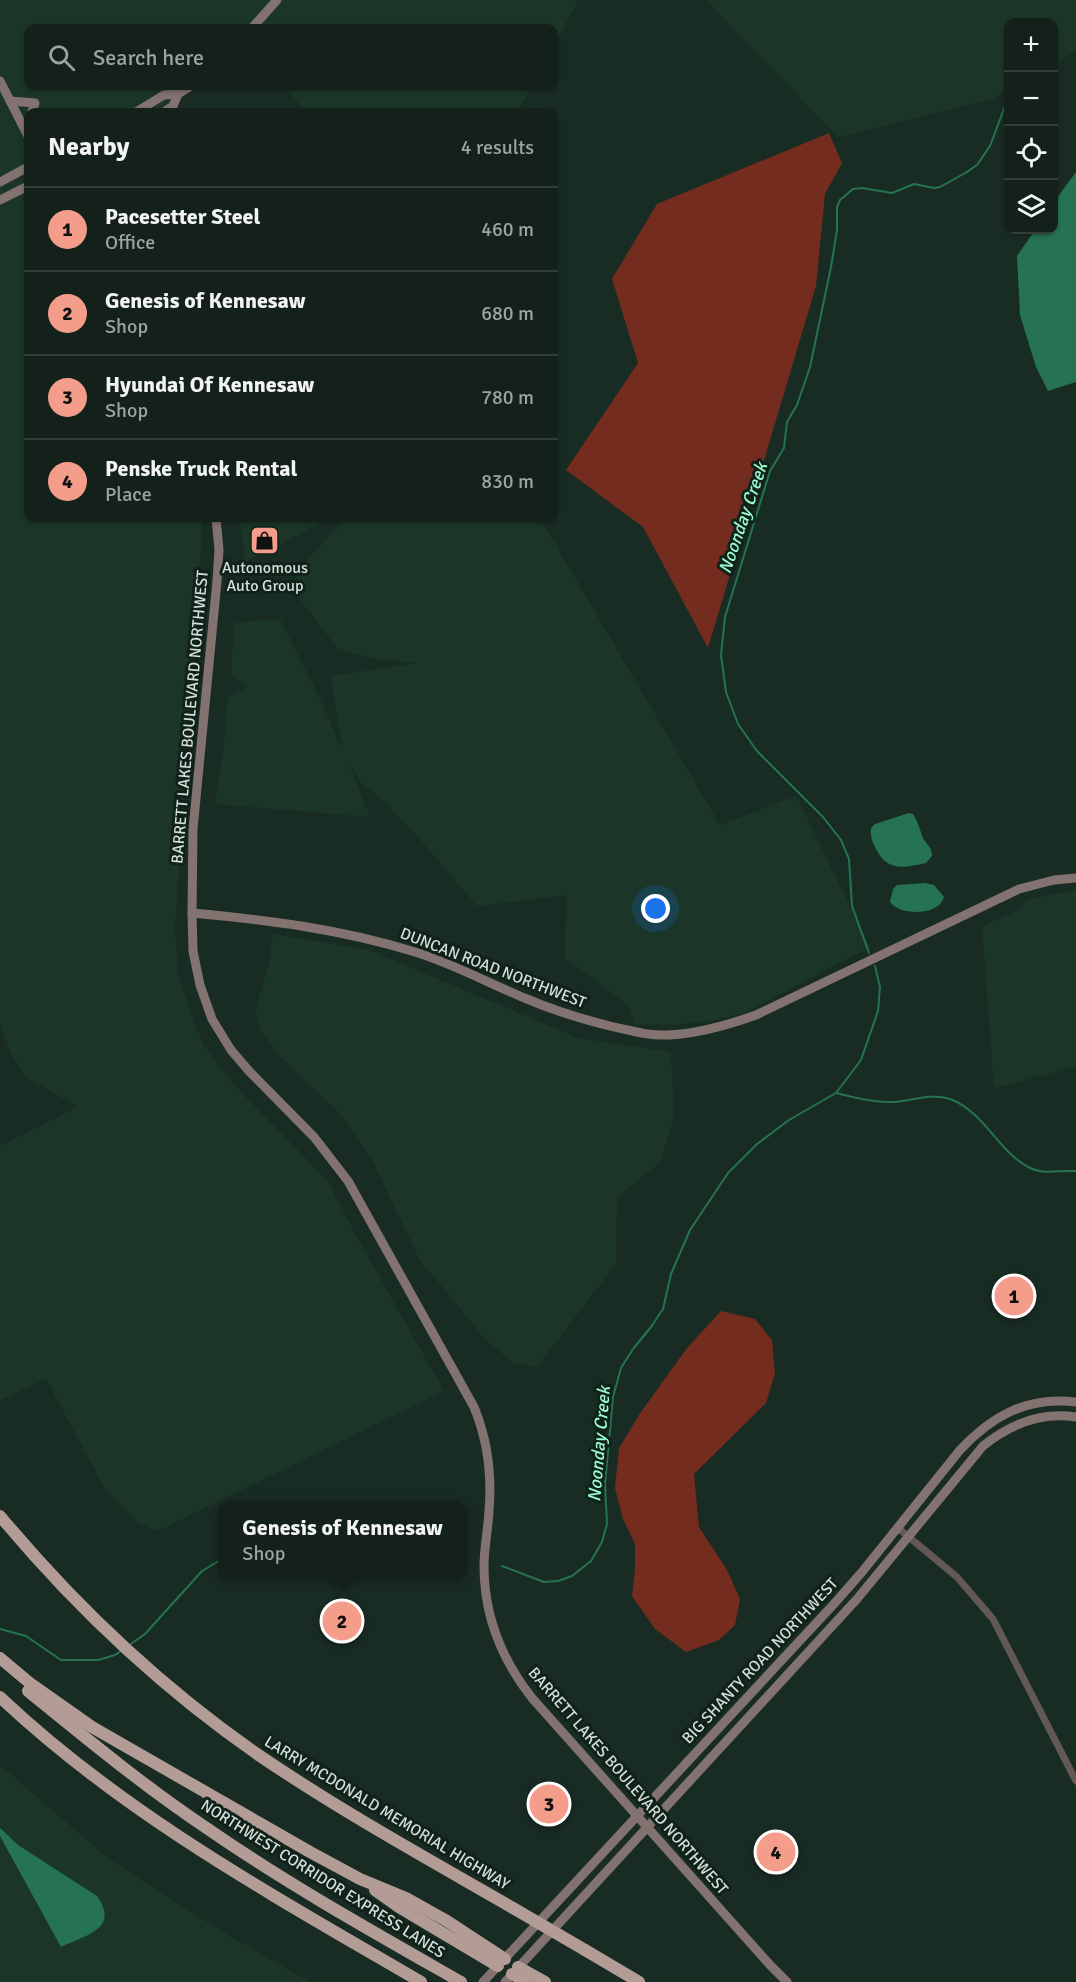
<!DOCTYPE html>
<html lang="en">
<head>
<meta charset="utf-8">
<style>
	body { margin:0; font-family:Signika,sans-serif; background:#1c2923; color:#f1f3f6 }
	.controls { position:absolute; right:18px; top:18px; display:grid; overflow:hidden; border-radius:12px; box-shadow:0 2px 4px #0004 }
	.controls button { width:54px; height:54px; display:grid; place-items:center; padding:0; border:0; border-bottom:2px solid #323e39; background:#13211a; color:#f1f3f6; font:30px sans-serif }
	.you { position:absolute; left:656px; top:909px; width:21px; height:21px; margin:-15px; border:4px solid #fff; border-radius:50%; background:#1a73e8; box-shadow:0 0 0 9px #1a73e833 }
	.badge { display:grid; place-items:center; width:39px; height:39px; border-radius:50%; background:#f49d8b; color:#111; font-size:20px; font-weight:700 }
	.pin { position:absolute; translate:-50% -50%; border:3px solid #fff; box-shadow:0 2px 6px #0006 }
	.popup { position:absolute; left:218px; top:1501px; width:249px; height:78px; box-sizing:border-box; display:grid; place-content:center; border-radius:12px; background:#13211a; filter:drop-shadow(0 2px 4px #0005); font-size:20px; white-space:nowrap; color:#9da3a2 }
	.popup b { font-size:22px; color:#f1f3f6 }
	.popup::after { content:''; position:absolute; left:50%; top:100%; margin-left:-12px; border:12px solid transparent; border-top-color:#13211a }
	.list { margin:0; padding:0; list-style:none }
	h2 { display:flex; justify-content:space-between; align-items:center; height:78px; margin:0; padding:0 24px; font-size:26px }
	h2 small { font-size:20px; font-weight:400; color:#9da3a2 }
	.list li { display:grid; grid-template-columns:39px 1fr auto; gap:18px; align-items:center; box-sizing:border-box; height:84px; padding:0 24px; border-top:2px solid #323e39 }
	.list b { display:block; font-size:22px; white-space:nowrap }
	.list p { margin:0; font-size:20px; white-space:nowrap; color:#9da3a2 }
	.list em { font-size:20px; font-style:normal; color:#9da3a2 }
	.icon { flex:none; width:33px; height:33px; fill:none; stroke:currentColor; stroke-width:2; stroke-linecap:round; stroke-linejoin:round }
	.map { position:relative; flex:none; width:1076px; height:1982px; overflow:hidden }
	.search { position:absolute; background:#13211a; box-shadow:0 2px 4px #0004; left:24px; top:24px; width:534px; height:66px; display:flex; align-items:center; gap:15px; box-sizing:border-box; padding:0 21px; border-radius:12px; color:#9da3a2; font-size:22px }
	.panel { position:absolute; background:#13211a; box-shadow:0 2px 4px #0004; left:24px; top:108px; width:534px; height:414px; border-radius:12px }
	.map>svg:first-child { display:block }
	.built { fill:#1b3629 }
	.green { fill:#732c1e }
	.water { fill:#257353 }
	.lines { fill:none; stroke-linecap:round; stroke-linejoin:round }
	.stream { stroke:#257353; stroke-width:2 }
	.street { stroke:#625856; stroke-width:7 }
	.secondary { stroke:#837370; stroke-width:9 }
	.highway { stroke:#b39b96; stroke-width:12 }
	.highway-bridge { stroke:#b39b96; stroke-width:12 }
	.labels { text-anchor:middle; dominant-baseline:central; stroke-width:6; stroke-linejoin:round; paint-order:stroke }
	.poi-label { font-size:16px; fill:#d4dfd9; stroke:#102219 }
	.street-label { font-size:16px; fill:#d4dfd9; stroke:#102219 }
	.water-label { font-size:18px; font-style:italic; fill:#99fccd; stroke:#102219 }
</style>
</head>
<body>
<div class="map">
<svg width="1076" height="1982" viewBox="0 0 1076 1982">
	<rect width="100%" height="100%" fill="#192c23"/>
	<!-- built -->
	<g class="built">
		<polygon points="0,0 578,0 554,46 554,28 28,28 28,86 197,86 158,112 28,112 28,518 203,518 175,928 178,976 203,1045 235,1086 327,1180 353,1230 444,1391 158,1531 137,1522 105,1489 46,1379 0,1400 0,1146 78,1107 24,1076 10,1051 0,1024"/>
		<polygon points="706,0 1076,0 1076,51 1054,64 1054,22 1008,22 1008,90 994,98 838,137"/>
		<polygon points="282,86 532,86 517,112 308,112"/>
		<polygon points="240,518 331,518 245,562"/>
		<polygon points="344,518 540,518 720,825 796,796 870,947 746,1012 717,1020 672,1025 635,1024 628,1005 565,958 566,895 477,906 412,830 385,802 361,783 347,759 370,817 215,804 224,744 227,698 247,687 231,675 234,623 280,619 318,694 342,750 331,676 418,663 375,659 337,648 290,586 307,560 343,521"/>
		<polygon points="1076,890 1076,1067 994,1088 982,926 1020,910 1026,900"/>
		<polygon points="273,934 369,950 578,1038 671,1052 674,1116 660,1163 617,1197 616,1264 537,1367 513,1363 487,1341 420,1260 372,1160 341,1115 280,1056 261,1030 255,1009 269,964"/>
		<polygon points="0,1765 109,1859 221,1931 310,1982 0,1982"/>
	</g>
	<!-- green -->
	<g class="green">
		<polygon points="829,133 842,163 825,194 816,286 708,648 643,527 566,470 638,363 612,279 657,204"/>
		<polygon points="721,1311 755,1319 772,1340 775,1373 766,1403 694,1474 699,1527 727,1570 740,1599 735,1625 719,1640 686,1652 655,1629 632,1596 635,1568 635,1544 623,1519 615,1488 619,1448 641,1412 687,1348"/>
	</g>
	<!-- water -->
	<g class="water">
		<polygon points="1076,172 1076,382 1048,391 1036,367 1020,315 1017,256 1035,230 1054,230 1054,202"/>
		<path d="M 909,813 L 913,814 C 918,822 920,830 923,838 C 927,845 932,847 932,856 L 926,863 C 902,868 887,872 875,847 C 872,841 870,835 871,828 L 875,824 Z"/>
		<path d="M 925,883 L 934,885 L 944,897 C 939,916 900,916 890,902 L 893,889 L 897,885 Z"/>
		<path d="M 0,1828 L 18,1845 L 97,1896 C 120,1929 86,1935 61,1947 L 0,1836 Z"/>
	</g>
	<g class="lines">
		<!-- stream -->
		<g class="stream">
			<polyline points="869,953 852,906 849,859 841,840 823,817 757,751 738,724 726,692 721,655 725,617 770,471 784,448 787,422 797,405 810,367 831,267 837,230 837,207 840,200 853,189 862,188 892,193 914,184 934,188 940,187 967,172 977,165 990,146 1005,106 1008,103"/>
			<path d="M 836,1093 C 856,1098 874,1103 895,1102 C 914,1100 932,1093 950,1099 C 985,1112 998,1152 1030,1168 C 1044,1175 1061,1170 1076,1171"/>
			<polyline points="337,1506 359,1503 370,1506"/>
			<polyline points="462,1543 465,1545"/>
			<polyline points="502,1566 544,1582 558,1581 572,1576 591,1561 602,1542 607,1524 605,1484 613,1397 621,1368 633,1349 651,1327 663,1309 671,1274 690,1230 728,1173 757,1144 789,1120 836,1093 861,1060 878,1011 880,987 875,966"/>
			<polyline points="0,1629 26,1636 61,1660 98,1660 115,1655 121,1651"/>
			<polyline points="128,1646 145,1634 202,1571 222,1559"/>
		</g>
		<!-- street -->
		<polyline class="street" points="898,1528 957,1577 993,1619 1076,1781"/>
		<!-- secondary -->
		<g class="secondary">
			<polyline points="252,28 277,0"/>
			<polyline points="0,81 28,136"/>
			<polyline points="10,101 35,103 32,112"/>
			<polyline points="136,112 164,95 178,94 191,86"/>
			<polyline points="164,112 173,106 178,94"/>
			<polyline points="0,182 28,167"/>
			<polyline points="0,200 28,186"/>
			<path d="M 216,518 L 219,550 L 217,581 L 193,829 L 192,913 L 193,951 L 200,985 L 212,1019 L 231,1050 L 249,1071 L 314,1137 L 348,1181 L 474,1407 C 488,1441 492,1475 489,1511 C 488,1530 484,1548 484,1566 C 484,1615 502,1660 532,1698 L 770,1965 L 787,1982"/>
			<path d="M 192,913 C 268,920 341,929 415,952 C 454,964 490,984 527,999 C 555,1011 585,1020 614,1027 C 632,1031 649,1036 668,1035 C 697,1034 728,1025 756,1015 L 1019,889 L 1054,880 L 1076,878"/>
			<path d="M 483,1982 L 833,1605 L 862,1572 L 960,1450 C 992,1416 1027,1396 1076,1402"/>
			<path d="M 505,1982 L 857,1599 L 983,1446 C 1010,1424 1041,1412 1076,1417"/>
		</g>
		<!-- highway -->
		<g class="highway">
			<path d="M 0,1516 C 76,1607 163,1689 260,1756 C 341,1811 428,1859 513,1908"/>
			<polyline points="0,1658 31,1684 92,1727 310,1852 360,1879 406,1898 447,1921 505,1959"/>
			<path d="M 28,1691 C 87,1739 145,1787 208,1829 C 289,1885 375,1933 461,1982"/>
			<path d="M 0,1697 C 125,1815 274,1896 421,1982"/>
			<polyline points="375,1890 399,1907 498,1966"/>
			<polyline points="585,1950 639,1982"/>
			<polyline points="518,1967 545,1982"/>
			<polyline points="512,1974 526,1982"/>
		</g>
		<!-- highway-bridge -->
		<polyline class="highway-bridge" points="513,1908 585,1950"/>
	</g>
	<!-- icons -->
	<defs>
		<symbol id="shop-square" viewBox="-11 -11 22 22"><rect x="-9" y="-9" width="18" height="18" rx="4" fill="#f49d8b" stroke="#102219"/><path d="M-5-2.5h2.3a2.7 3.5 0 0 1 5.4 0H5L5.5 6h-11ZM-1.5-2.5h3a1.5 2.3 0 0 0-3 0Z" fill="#111"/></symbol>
	</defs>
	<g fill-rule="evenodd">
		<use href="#shop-square" x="248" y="524" width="33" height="33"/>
	</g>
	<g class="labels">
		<!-- poi labels -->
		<g class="poi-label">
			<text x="265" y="568">Autonomous<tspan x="265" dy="18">Auto Group</tspan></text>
		</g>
		<!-- street labels -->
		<g class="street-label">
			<text transform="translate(190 717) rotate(-85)">BARRETT LAKES BOULEVARD NORTHWEST</text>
			<text transform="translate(493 968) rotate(21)">DUNCAN ROAD NORTHWEST</text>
			<text transform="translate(760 1661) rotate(-47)">BIG SHANTY ROAD NORTHWEST</text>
			<text transform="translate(628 1781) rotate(49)">BARRETT LAKES BOULEVARD NORTHWEST</text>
			<text transform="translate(387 1813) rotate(31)">LARRY MCDONALD MEMORIAL HIGHWAY</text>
			<text transform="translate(323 1879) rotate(32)">NORTHWEST CORRIDOR EXPRESS LANES</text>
		</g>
		<!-- water labels -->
		<g class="water-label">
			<text transform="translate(743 518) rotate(-71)">Noonday Creek</text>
			<text transform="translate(599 1444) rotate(-85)">Noonday Creek</text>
		</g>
	</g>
</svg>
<div class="controls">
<button>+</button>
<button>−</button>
<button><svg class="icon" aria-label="locate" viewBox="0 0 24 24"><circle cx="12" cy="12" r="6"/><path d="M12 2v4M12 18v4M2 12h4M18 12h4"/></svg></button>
<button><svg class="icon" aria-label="layers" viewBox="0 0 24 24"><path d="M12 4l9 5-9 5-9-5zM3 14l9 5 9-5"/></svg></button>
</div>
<div class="you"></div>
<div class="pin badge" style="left:1014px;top:1296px">1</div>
<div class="pin badge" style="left:342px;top:1621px">2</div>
<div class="popup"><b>Genesis of Kennesaw</b>Shop</div>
<div class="pin badge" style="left:549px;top:1804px">3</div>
<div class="pin badge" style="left:776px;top:1852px">4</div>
<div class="search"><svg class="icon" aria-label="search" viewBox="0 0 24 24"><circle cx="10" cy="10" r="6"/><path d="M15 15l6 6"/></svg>Search here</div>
<section class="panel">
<h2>Nearby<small>4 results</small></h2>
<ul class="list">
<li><span class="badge">1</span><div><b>Pacesetter Steel</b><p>Office</p></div><em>460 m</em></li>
<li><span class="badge">2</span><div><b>Genesis of Kennesaw</b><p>Shop</p></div><em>680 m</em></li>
<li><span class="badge">3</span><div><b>Hyundai Of Kennesaw</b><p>Shop</p></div><em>780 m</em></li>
<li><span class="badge">4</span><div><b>Penske Truck Rental</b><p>Place</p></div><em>830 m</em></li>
</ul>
</section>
</div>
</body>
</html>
